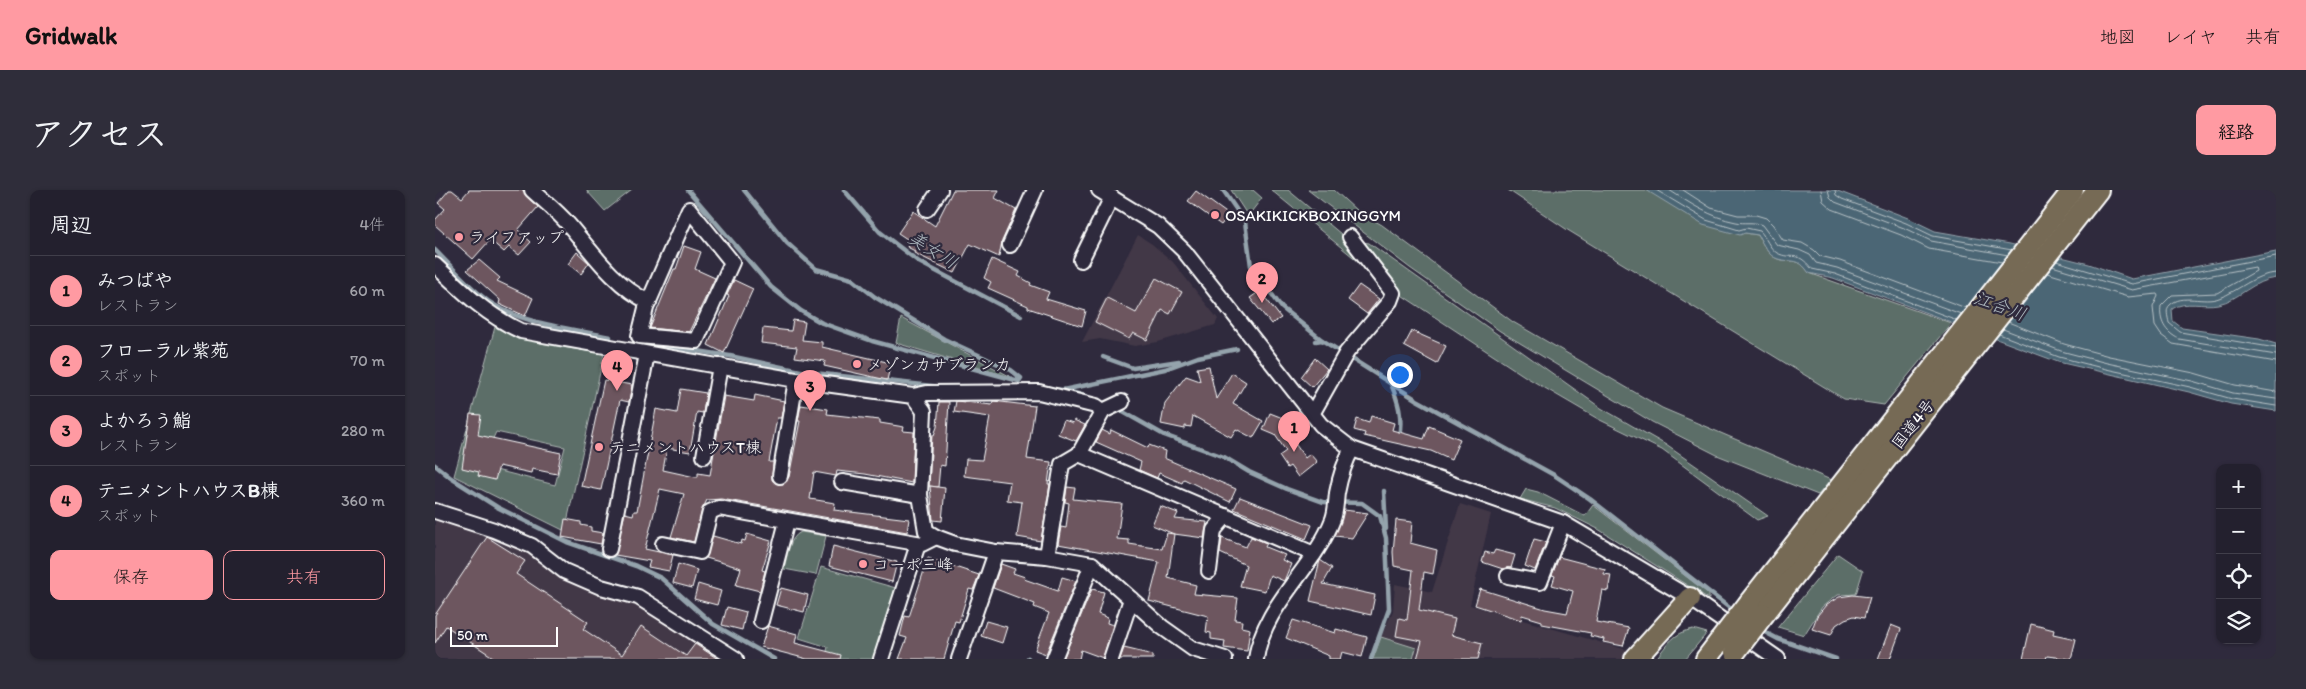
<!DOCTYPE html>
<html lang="ja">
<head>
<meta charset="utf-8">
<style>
	body { margin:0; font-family:Itim,"Klee One",sans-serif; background:#2f2d3a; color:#f1f3f6 }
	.controls { position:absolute; right:15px; bottom:15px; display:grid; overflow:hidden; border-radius:10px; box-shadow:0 1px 4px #0004 }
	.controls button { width:45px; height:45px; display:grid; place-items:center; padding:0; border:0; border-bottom:1px solid #403e4a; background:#23202e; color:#f1f3f6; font:25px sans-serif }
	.scale { position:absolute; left:15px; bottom:12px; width:108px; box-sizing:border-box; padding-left:5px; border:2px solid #fff; border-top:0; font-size:14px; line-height:18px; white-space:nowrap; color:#fff; -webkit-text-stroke:4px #2f2a3d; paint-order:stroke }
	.you { position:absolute; left:964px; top:184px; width:18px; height:18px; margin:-12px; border:4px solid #fff; border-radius:50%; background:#1a73e8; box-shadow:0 0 0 8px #1a73e833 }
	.badge { display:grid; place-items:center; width:32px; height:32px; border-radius:50%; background:#ff9aa2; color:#111; font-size:16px; font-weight:700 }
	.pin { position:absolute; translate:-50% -41px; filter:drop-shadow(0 1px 2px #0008) }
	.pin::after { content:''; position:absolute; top:26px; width:18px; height:15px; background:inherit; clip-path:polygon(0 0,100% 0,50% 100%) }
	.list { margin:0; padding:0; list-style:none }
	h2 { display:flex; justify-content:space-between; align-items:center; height:65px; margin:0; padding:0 20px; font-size:21px }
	h2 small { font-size:16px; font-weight:400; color:#a3a3aa }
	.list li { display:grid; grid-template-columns:32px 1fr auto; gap:15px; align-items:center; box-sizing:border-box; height:70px; padding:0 20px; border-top:1px solid #403e4a }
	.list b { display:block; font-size:19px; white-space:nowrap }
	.list p { margin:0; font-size:16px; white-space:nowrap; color:#a3a3aa }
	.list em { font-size:16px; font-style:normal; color:#a3a3aa }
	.actions { display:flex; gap:10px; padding:15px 20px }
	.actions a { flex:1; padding:11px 0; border:1px solid #ff9aa2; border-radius:10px; text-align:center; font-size:18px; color:#ff9aa2 }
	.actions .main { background:#ff9aa2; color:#111 }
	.icon { flex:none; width:28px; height:28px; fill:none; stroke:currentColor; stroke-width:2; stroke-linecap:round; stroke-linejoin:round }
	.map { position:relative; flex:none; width:1841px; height:469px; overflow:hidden; border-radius:10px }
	header { display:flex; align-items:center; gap:30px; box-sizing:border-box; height:70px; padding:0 25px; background:#ff9aa2; color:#111 }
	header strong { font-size:24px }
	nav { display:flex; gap:28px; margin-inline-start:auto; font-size:18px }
	.intro { display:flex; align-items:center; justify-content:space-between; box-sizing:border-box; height:120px; padding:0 30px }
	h1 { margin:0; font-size:35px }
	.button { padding:12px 22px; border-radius:10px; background:#ff9aa2; color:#111; font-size:18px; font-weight:700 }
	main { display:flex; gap:30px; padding:0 30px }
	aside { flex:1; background:#23202e; border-radius:10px; box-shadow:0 1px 4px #0004 }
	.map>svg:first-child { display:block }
	.built { fill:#423747 }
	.green { fill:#5b6e67; stroke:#adb6b3; fill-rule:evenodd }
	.water { fill:#4c6674; stroke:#94a3ac }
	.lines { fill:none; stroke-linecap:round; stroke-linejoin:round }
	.shore { stroke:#b7c2c7; stroke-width:1 }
	.stream { stroke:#94a3ac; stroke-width:4.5 }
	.building { fill:#6d565f; stroke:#fff }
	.minor-casing { stroke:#fff; stroke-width:18 }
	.highway-casing { stroke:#fff; stroke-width:24 }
	.minor { stroke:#2f2a3d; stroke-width:14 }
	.highway { stroke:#766a54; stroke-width:20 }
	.highway-bridge-casing { stroke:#fff; stroke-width:24; stroke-linecap:butt }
	.highway-bridge { stroke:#766a54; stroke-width:20 }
	.poi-dot { fill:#ff9aa2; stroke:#2f2a3d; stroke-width:2 }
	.labels { text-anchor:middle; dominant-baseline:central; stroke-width:4.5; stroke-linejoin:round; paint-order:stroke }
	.poi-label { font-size:16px; fill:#fff; stroke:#2f2a3d; text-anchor:start }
	.street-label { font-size:16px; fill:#fff; stroke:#2f2a3d }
	.water-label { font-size:18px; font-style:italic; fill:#aebac0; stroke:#2f2a3d }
</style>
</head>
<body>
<header>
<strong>Gridwalk</strong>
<nav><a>地図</a><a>レイヤ</a><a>共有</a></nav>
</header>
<div class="intro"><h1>アクセス</h1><a class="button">経路</a></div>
<main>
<aside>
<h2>周辺<small>4件</small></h2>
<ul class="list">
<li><span class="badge">1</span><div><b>みつばや</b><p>レストラン</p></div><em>60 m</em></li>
<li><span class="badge">2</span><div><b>フローラル紫苑</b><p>スポット</p></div><em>70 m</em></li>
<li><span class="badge">3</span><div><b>よかろう鮨</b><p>レストラン</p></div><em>280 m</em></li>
<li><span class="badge">4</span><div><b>テニメントハウスB棟</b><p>スポット</p></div><em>360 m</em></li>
</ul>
<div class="actions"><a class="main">保存</a><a>共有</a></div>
</aside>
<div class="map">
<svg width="1841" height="469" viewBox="0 0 1841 469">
	<rect width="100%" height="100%" fill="#2f2a3d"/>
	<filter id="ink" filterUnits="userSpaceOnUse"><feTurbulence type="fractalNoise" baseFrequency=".02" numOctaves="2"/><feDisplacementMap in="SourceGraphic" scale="10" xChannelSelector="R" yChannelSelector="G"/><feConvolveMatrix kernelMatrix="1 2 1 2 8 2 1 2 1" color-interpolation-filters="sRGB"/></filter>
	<g filter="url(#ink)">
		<!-- built -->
		<g class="built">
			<polygon points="703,45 717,54 738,72 783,129 780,135 723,152 700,156 665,149 647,152"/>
			<polygon points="1025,314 1056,324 1035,415 1196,461 1190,469 978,469 981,458 946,447 958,421 960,394 997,402"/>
			<polygon points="0,321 59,340 129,381 141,394 160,403 208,415 289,469 0,469"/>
		</g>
		<!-- green -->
		<g class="green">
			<polygon points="197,0 170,21 152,1 152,0"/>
			<polygon points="796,0 818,0 827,8 813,26"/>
			<polygon points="836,0 853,0 912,49 934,80"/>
			<polygon points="873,0 899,0 921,20 947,35 1078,132 1227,218 1396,290 1383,305 1282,265 1217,232 1065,141 975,78"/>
			<path d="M 1073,0 L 1211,0 L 1310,43 L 1323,45 C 1328,54 1333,66 1343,69 C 1359,73 1363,67 1374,83 L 1516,133 L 1449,215 L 1409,209 L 1131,39 Z"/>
			<polygon points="927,52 934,53 1166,218 1231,255 1333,326 1322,330 1227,260 1163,229 1091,187 962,102"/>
			<polygon points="466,128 578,188 461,153"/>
			<path d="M 60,137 C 93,155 133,157 169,164 L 130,341 L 19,286 ZM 61,242 L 130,257 L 120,295 L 53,278 L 48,270 Z"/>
			<polygon points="1091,299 1103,302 1150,326 1158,315 1274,404 1274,409 1163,339 1120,318 1085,309"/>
			<path d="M 366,342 L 391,346 L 381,385 L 349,379 C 352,367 354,347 366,342 Z"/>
			<polygon points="1403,364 1428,381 1421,404 1402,405 1387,417 1369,445 1343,437"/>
			<polygon points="386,377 461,398 438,469 390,469 393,457 364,448"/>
			<path d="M 1258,439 L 1272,443 L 1250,469 L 1221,469 C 1232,454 1239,443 1258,439 Z"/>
			<polygon points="946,447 981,458 978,469 938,469"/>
		</g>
		<!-- water -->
		<path class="water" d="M 1211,0 L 1400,0 L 1473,28 L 1500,41 L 1575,54 L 1654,74 L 1697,89 L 1841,61 L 1841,88 C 1818,90 1804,110 1783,114 C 1768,117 1750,110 1737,119 L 1738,131 L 1747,138 L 1824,149 L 1841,154 L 1841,221 L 1796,214 L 1754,202 L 1623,172 L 1398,88 L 1374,83 C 1363,67 1359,73 1343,69 C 1333,66 1328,54 1323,45 L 1310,43 L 1305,45 L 1268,35 Z"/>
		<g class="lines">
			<!-- shore -->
			<g class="shore">
				<path d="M 1221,0 L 1271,30 L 1304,40 L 1311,38 L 1325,41 C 1331,47 1334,58 1342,63 C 1358,71 1361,59 1377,79 L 1400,84 L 1522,130"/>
				<path d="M 1234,0 C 1256,14 1275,27 1301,32 C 1310,34 1318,31 1327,35 L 1342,55 L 1364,60 L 1375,65 L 1381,73 L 1402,78 L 1526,124"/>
				<polyline points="1248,0 1276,18 1303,25 1321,25 1331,28 1338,35 1348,50 1367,53 1379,60 1385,66 1405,71 1531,118"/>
				<polyline points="1386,0 1388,11 1397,19 1466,45 1494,59 1567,72"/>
				<polyline points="1393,0 1395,7 1400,12 1469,38 1496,51 1573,65"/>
				<polyline points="1400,0 1401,5 1407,9 1471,33 1498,46 1577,60"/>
				<polyline points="1621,71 1697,94 1841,66"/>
				<path d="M 1617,76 L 1697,100 L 1820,77 L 1821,81 L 1782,103 L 1737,105 L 1726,116 C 1724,131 1730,142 1744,149 L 1841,165"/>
				<polyline points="1612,83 1693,107 1722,104 1723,106 1718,117 1720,136 1726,145 1738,154 1841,172"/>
				<path d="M 1841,83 C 1819,84 1804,101 1784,108 C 1769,114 1747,103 1735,115 C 1730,119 1733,127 1734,133 L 1745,142 L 1841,158"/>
				<polyline points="1573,132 1629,154 1674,166 1759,183 1800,195 1841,202"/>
				<polyline points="1568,139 1626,161 1672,173 1757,191 1798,203 1841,209"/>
				<polyline points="1564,144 1624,167 1671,179 1755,197 1797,209 1841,216"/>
			</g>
			<!-- stream -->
			<g class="stream">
				<polyline points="253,0 336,97 366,121 387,133 437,151 584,191 586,188 576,180 509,149 440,107 417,89 381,79 352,53 309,0"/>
				<polyline points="409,0 445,42 484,72 586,126"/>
				<polyline points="788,0 810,32 816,76 847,118 887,150"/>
				<path d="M 0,60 C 17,77 34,97 53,111 C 88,135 135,138 175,147"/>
				<polyline points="881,151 887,150 982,210 1119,285 1155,309 1301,423"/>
				<polyline points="217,154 295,166 370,182 506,197"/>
				<polyline points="668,167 698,178 744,171"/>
				<path d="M 956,194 C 963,211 968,227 964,246"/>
				<polyline points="618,199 628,200 730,179 763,167 802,159"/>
				<polyline points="629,200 653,207"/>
				<polyline points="681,218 729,245 789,267 814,282 852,299 888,312 927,313 945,326 951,348 954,419 936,469"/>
				<polyline points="0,275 16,288 62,317 132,352 201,376 226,388 278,434 339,469"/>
				<polyline points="949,301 951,339"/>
				<polyline points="1324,439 1343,449 1401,469"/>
				<polyline points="593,468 594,469"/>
			</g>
		</g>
		<!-- building -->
		<g class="building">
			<polygon points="14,0 17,0 27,8 34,0 88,0 91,6 103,17 83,40 96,52 84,65 74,57 69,62 55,50 38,69 0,35 0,30 10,19 3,13"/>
			<polygon points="518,0 564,0 560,8 581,20 567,51 564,67 535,54 520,83 479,63 480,61 472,57 475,51 463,43 478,21 500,36"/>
			<polygon points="761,1 794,25 786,35 753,11"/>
			<polygon points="249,56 266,62 260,79 280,88 254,142 215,138 239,79 241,79"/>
			<polygon points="142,62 154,73 146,84 133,74"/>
			<polygon points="557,69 585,82 583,86 596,93 595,95 614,102 611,109 651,121 647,136 593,118 593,116 553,98 556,92 549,88"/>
			<polygon points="44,70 65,88 62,91 98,108 90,126 64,114 65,110 32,80"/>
			<polygon points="721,88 747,102 735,124 727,120 712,150 698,143 694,149 660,132 672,108 701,123"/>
			<polygon points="299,90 318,99 289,163 273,155 294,106 292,105"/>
			<polygon points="924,95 944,109 932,124 913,110"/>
			<polygon points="825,101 846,128 836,134 815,108"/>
			<polygon points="358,130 370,132 367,150 387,152 387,157 456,173 452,190 389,176 390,171 360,167 362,157 326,153 328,138 356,141"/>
			<polygon points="977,141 1011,156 1002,174 969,156"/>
			<polygon points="880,168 892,179 877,197 866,187"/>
			<polygon points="774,176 781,209 797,183 811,192 798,214 828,231 818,248 801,239 796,247 758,226 756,237 750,236 750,239 726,234 730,213 751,186 765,191 762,178"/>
			<polygon points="169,190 197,195 194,212 185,210 166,300 146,296"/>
			<polygon points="246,199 271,203 268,223 262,222 255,262 232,258 228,280 260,287 263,287 263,283 275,285 289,206 319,211 320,205 349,211 346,228 342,228 334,272 338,272 337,290 343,294 348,294 354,287 365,231 363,231 366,215 393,219 392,224 445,230 445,233 469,237 468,241 479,242 477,293 430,284 402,281 401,286 379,282 375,309 400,313 399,320 474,329 472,342 344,319 286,309 272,310 267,320 259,352 236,347 249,304 225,299 210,359 238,365 234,381 213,377 215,371 180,365 190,323 198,325 199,321 202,321 221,219 242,223"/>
			<polygon points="521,211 557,215 558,211 600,216 592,269 616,272 613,294 615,294 606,351 582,347 587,312 572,310 575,292 529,286 531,269 547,270 555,227 519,222"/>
			<polygon points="504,212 514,212 510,276 505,275 503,297 494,296 497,245 499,245 502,237"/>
			<polygon points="835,223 858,232 850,239 870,268 875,264 882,272 863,287 855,276 852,278 844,266 851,261 840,245 828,240"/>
			<polygon points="35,224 46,225 43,245 126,263 122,284 97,279 96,283 64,276 60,290 43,286 44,282 27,278"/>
			<polygon points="936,226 959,233 957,240 989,249 994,236 1025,249 1016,270 996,261 929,246 930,243 919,240 922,229 934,233"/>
			<polygon points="629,230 638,233 639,230 650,235 641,251 623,244"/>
			<polygon points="667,240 675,244 676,240 713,258 714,255 730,261 729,268 801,299 795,312 749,289 747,293 724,283 722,288 704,280 706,272 661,252"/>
			<polygon points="495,296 510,298 507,331 498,330"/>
			<polygon points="632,297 640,298 638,309 687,314 682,349 694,350 694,354 727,359 732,343 739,344 717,335 725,316 743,323 740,329 772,332 769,348 739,344 733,388 761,395 759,404 803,408 800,430 807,431 806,437 815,439 812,461 789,458 790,451 776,449 776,443 771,442 773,426 714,411 724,372 623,354 626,337 631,338 634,313 630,312"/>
			<polygon points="805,307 877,335 871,349 799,319"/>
			<polygon points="909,320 933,323 917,348 900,346"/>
			<polygon points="130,329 146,332 146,335 156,337 156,341 168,343 166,354 127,347"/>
			<polygon points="961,330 977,332 975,353 1002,360 998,384 989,382 984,420 1020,429 1016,445 1047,453 1043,469 982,469 987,451 961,446 964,428 972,430 978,380 959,376 958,362"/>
			<polygon points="312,344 336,351 327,380 330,381 325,401 301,395 306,378 271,368 278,346 306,354 307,350 310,351"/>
			<polygon points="52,347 90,371 81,384 153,432 148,439 187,465 206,436 251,466 260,454 283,469 61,469 11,436 0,453 0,425"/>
			<polygon points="816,347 832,353 830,357 850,365 847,370 856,374 849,391 835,385 830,401 805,396 811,375 785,363 787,348 811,357"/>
			<polygon points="1099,349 1111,352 1100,380 1090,376"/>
			<polygon points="398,356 462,372 457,392 394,376"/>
			<polygon points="1060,360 1080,365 1076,378 1068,379 1047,372 1050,362 1058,364"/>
			<polygon points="1124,367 1170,379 1169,384 1176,385 1173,401 1167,400 1161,432 1194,438 1188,456 1168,452 1169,449 1155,446 1156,443 1107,434 1107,431 1087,425 1086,430 1040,415 1045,399 1110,419 1132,423 1138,401 1117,395 1120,386 1117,385"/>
			<polygon points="493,368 544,385 538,400 534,399 524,432 520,431 509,469 464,469 472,448 465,446 470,426 474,427"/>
			<polygon points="885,370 897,378 888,394 940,405 936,425 875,411"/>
			<polygon points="243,374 262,380 257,398 238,393"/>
			<polygon points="566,374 580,379 578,383 590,387 589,389 623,401 627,387 641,391 611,464 600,460 614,423 599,417 600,414 558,398"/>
			<polygon points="263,394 286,401 282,415 259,409"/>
			<polygon points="346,398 373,405 369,422 341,415"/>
			<polygon points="657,399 669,402 663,424 673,428 672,433 678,435 668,468 646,460 644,469 628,469"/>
			<polygon points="1418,405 1435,407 1429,428 1419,426 1410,429 1401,435 1396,445 1377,439 1382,426 1391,415 1404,407"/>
			<polygon points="292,417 311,422 307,440 287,435"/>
			<polygon points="858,430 900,443 901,439 932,447 927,467 907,462 905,469 894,469 894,466 851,448"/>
			<polygon points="551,431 572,437 567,453 546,446"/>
			<polygon points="1596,434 1619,440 1618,444 1641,449 1636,469 1612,466 1611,469 1588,469"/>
			<polygon points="1456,435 1466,439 1455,469 1443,469"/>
			<polygon points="333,436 362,444 360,453 406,465 405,469 372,469 326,457"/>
			<polygon points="689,458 718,465 718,469 685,469"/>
		</g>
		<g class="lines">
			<defs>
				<g id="minor">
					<path d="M 97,0 C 109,11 123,22 134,35 C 157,62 180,96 214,112"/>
					<polyline points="664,0 723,36 749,61 886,235 917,259 1128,333 1255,408 1343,469"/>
					<polygon points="254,19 297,72 261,151 204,146 211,118"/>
					<polyline points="492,19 505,0"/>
					<polyline points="575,55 600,0"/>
					<polyline points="646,70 677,7"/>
					<path d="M 0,75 C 27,101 51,125 86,141 L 361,190 L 478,206 L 489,221 L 485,305 L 491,341 L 501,347 L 520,354 L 561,362 L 612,366 L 657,374 L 727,437 L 758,459 L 790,469"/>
					<polyline points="478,206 492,203 604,202 661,216 668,221"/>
					<polyline points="877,224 912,162 955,111 958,103 915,47"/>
					<polyline points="644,264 668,221 687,212"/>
					<polyline points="269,266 285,176"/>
					<polyline points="345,286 361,190"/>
					<polyline points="407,292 485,305"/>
					<polyline points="0,321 59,340 97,356 129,381 166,397 203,407 301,469"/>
					<polyline points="228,354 265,362 275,322 284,318 487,354 501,347"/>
					<polyline points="174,359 212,164"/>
					<polyline points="612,366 627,274 644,264 879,364"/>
					<polyline points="774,381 779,340 791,326"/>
					<polyline points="1073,386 1105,392 1128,333"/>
					<polyline points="326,431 352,331"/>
					<polyline points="446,469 483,354"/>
					<polyline points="524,469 561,362"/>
					<polyline points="619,469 657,374"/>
					<polyline points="676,469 696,409"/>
					<path d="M 821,469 C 828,415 879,379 898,329 C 901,321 901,311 902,303 C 905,287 909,273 917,259"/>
				</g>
				<g id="highway">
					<polyline points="1314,413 1638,0"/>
					<polyline points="1329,424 1663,0"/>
					<polyline points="1200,469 1255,408"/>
					<polyline points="1271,469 1284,452"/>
				</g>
			</defs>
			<!-- minor casing -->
			<use href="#minor" class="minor-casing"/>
			<!-- highway casing -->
			<use href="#highway" class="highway-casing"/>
			<!-- minor -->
			<use href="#minor" class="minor"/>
			<!-- highway -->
			<use href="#highway" class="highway"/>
			<defs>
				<g id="highway-bridge">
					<polyline points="1284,452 1314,413"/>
					<polyline points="1300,462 1329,424"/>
				</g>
			</defs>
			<!-- highway-bridge casing -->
			<use href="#highway-bridge" class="highway-bridge-casing"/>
			<!-- highway-bridge -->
			<use href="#highway-bridge" class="highway-bridge"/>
		</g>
	</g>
	<!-- markers -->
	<g class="poi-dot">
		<circle cx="780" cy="25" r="5"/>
		<circle cx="24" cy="47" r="5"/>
		<circle cx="422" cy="174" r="5"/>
		<circle cx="164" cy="257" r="5"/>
		<circle cx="428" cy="374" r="5"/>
	</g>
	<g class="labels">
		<!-- poi labels -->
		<g class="poi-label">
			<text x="790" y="25">OSAKIKICKBOXINGGYM</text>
			<text x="34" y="47">ライフアップ</text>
			<text x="432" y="174">メゾンカサブランカ</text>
			<text x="174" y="257">テニメントハウスT棟</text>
			<text x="438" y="374">コーポ三峰</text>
		</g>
		<!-- street labels -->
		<g class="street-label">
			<text transform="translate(1478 234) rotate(-52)">国道4号</text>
		</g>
		<!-- water labels -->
		<g class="water-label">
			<text transform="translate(498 60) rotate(32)">美女川</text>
			<text transform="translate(1565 116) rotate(20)">江合川</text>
		</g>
	</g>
</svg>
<div class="controls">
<button>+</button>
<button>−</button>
<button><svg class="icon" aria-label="locate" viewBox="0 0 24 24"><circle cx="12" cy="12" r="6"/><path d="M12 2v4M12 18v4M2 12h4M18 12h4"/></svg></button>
<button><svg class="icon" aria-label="layers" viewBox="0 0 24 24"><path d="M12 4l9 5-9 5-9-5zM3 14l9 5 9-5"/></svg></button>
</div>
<div class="scale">50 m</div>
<div class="you"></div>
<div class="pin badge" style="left:859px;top:262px">1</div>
<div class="pin badge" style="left:827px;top:113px">2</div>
<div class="pin badge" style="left:375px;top:221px">3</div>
<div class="pin badge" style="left:182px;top:201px">4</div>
</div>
</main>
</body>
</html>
